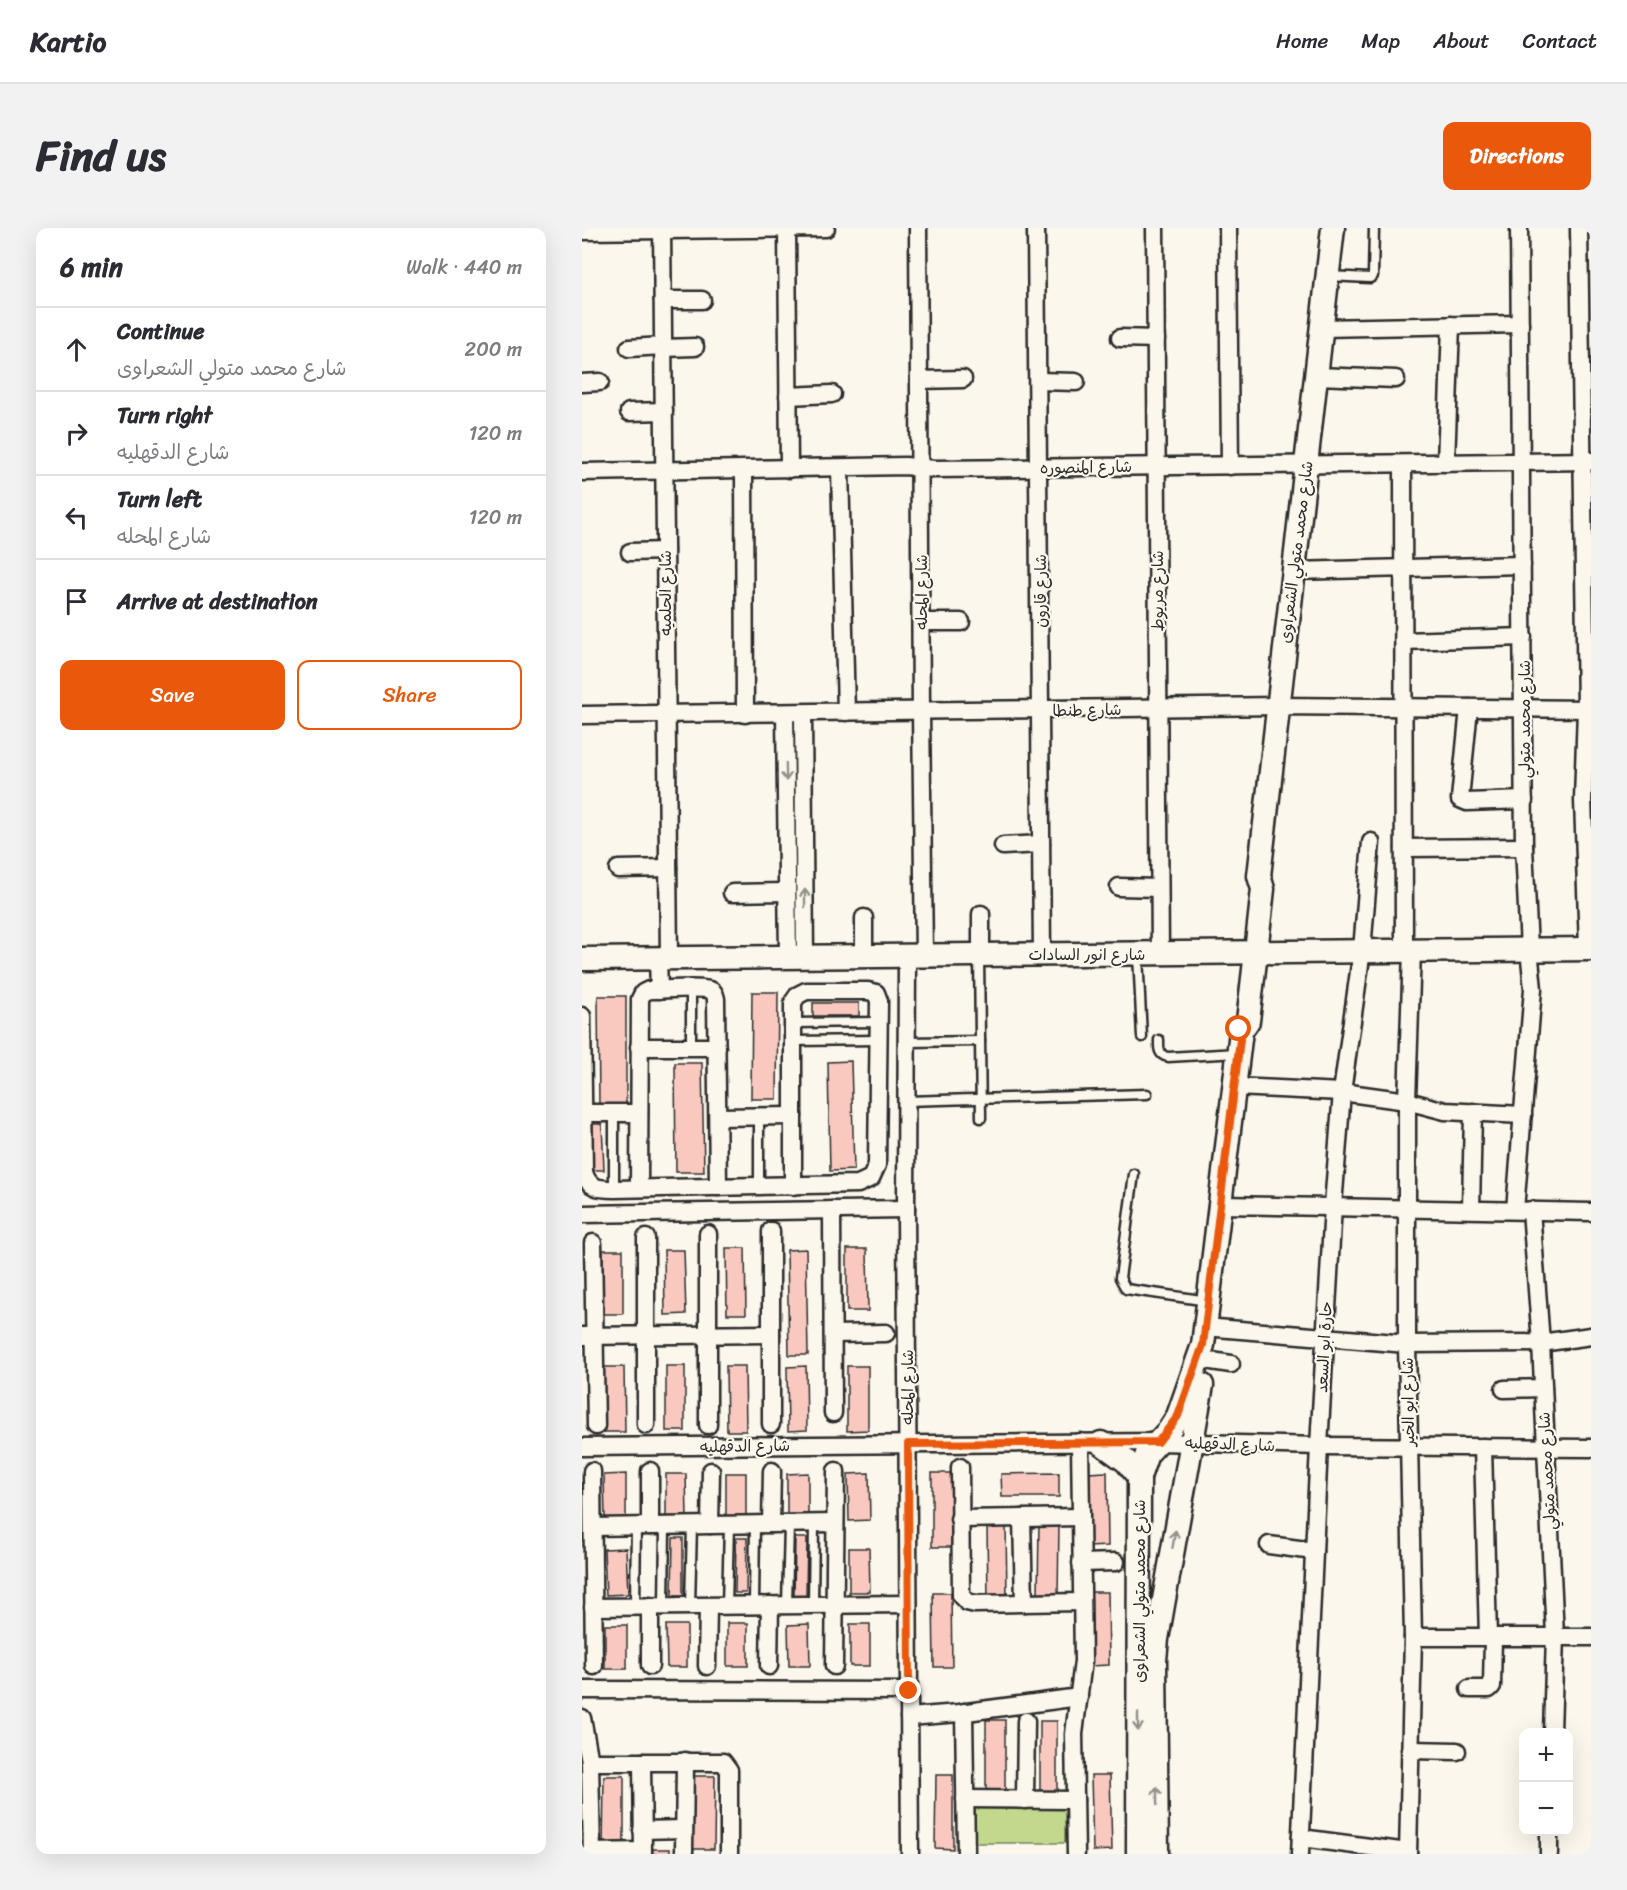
<!DOCTYPE html>
<html lang="en">
<head>
<meta charset="utf-8">
<style>
	body { margin:0; font-family:Sriracha,"Playpen Sans Arabic",sans-serif; background:#f2f2f3; color:#2b2b33 }
	.controls { position:absolute; right:18px; bottom:18px; display:grid; overflow:hidden; border-radius:12px; box-shadow:0 6px 24px #0002 }
	.controls button { width:54px; height:54px; display:grid; place-items:center; padding:0; border:0; border-bottom:2px solid #e1e1e2; background:#fff; color:#2b2b33; font:30px sans-serif }
	.stop { position:absolute; width:18px; height:18px; margin:-14px; border:4px solid #ea580c; border-radius:50%; background:#fff }
	.stop.end { background:#ea580c; border-color:#fff; box-shadow:0 2px 6px #0008 }
	.list { margin:0; padding:0; list-style:none }
	h2 { display:flex; justify-content:space-between; align-items:center; height:78px; margin:0; padding:0 24px; font-size:26px }
	h2 small { font-size:20px; font-weight:400; color:#7c7c81 }
	.list li { display:grid; grid-template-columns:39px 1fr auto; gap:18px; align-items:center; box-sizing:border-box; height:84px; padding:0 24px; border-top:2px solid #e1e1e2 }
	.list b { display:block; font-size:22px; white-space:nowrap }
	.list p { margin:0; font-size:20px; white-space:nowrap; color:#7c7c81 }
	.list em { font-size:20px; font-style:normal; color:#7c7c81 }
	.actions { display:flex; gap:12px; padding:18px 24px }
	.actions a { flex:1; padding:14px 0; border:2px solid #ea580c; border-radius:12px; text-align:center; font-size:21px; color:#ea580c }
	.actions .main { background:#ea580c; color:#fff }
	.icon { flex:none; width:33px; height:33px; fill:none; stroke:currentColor; stroke-width:2; stroke-linecap:round; stroke-linejoin:round }
	.map { position:relative; flex:none; width:1009px; height:1626px; overflow:hidden; border-radius:12px }
	header { display:flex; align-items:center; gap:36px; box-sizing:border-box; height:84px; padding:0 30px; background:#fff; border-bottom:2px solid #e1e1e2 }
	header strong { font-size:28px }
	nav { display:flex; gap:33px; margin-inline-start:auto; font-size:21px }
	.intro { display:flex; align-items:center; justify-content:space-between; box-sizing:border-box; height:144px; padding:0 36px }
	h1 { margin:0; font-size:42px }
	.button { padding:15px 27px; border-radius:12px; background:#ea580c; color:#fff; font-size:21px; font-weight:700 }
	main { display:flex; gap:36px; padding:0 36px }
	aside { flex:1; background:#fff; border-radius:12px; box-shadow:0 6px 24px #0002 }
	.map>svg:first-child { display:block }
	.green { fill:#c2d88d; stroke:#76825c; stroke-width:1.5 }
	.building { fill:#f9c9c0; stroke:#2b2b2b; stroke-width:1.5 }
	.lines { fill:none; stroke-linecap:round; stroke-linejoin:round }
	.lane-casing { stroke:#2b2b2b; stroke-width:13 }
	.street-casing { stroke:#2b2b2b; stroke-width:21 }
	.secondary-casing { stroke:#2b2b2b; stroke-width:27 }
	.lane { stroke:#fbf7ec; stroke-width:8 }
	.street { stroke:#fbf7ec; stroke-width:16 }
	.secondary { stroke:#fbf7ec; stroke-width:22 }
	.oneway { stroke:#93918c }
	.route { stroke:#ea580c; stroke-width:8 }
	.labels { text-anchor:middle; dominant-baseline:central; stroke-width:4.5; stroke-linejoin:round; paint-order:stroke }
	.street-label { font-size:16px; fill:#2b2b2b; stroke:#fbf7ec }
</style>
</head>
<body>
<header>
<strong>Kartio</strong>
<nav><a>Home</a><a>Map</a><a>About</a><a>Contact</a></nav>
</header>
<div class="intro"><h1>Find us</h1><a class="button">Directions</a></div>
<main>
<aside>
<h2>6 min<small>Walk · 440 m</small></h2>
<ul class="list">
<li><svg class="icon" aria-label="ahead" viewBox="0 0 24 24"><path d="M12 20V5M6 11l6-6 6 6"/></svg><div><b>Continue</b><p>شارع محمد متولي الشعراوى</p></div><em>200 m</em></li>
<li><svg class="icon" aria-label="right" viewBox="0 0 24 24"><path d="M7 20v-9h11M14 6l5 5-5 5"/></svg><div><b>Turn right</b><p>شارع الدقهليه</p></div><em>120 m</em></li>
<li><svg class="icon" aria-label="left" viewBox="0 0 24 24"><path d="M17 20v-9H6M10 6l-5 5 5 5"/></svg><div><b>Turn left</b><p>شارع المحله</p></div><em>120 m</em></li>
<li><svg class="icon" aria-label="arrive" viewBox="0 0 24 24"><path d="M6 21V4h12l-3 4 3 4H6"/></svg><div><b>Arrive at destination</b></div></li>
</ul>
<div class="actions"><a class="main">Save</a><a>Share</a></div>
</aside>
<div class="map">
<svg width="1009" height="1626" viewBox="0 0 1009 1626">
	<rect width="100%" height="100%" fill="#fbf7ec"/>
	<filter id="ink" filterUnits="userSpaceOnUse"><feTurbulence type="fractalNoise" baseFrequency=".0167" numOctaves="2"/><feDisplacementMap in="SourceGraphic" scale="12" xChannelSelector="R" yChannelSelector="G"/><feConvolveMatrix kernelMatrix="1 2 1 2 8 2 1 2 1" color-interpolation-filters="sRGB"/></filter>
	<g filter="url(#ink)">
		<!-- green -->
		<polygon class="green" points="483,1579 483,1615 393,1615 393,1580"/>
		<!-- building -->
		<g class="building">
			<polygon points="170,764 196,764 195,871 169,871"/>
			<polygon points="16,768 44,768 44,877 17,878"/>
			<rect x="231" y="775" width="46" height="13"/>
			<polygon points="269,833 272,942 248,943 246,834"/>
			<polygon points="93,835 120,835 122,944 94,944"/>
			<polygon points="9,896 20,896 22,942 11,942"/>
			<polygon points="144,1020 163,1020 164,1086 145,1086"/>
			<polygon points="224,1021 226,1127 207,1127 205,1022"/>
			<polygon points="265,1021 285,1021 286,1083 265,1083"/>
			<rect x="21" y="1022" width="20" height="64"/>
			<polygon points="82,1022 102,1022 104,1086 83,1087"/>
			<rect x="84" y="1138" width="19" height="65"/>
			<polygon points="144,1138 163,1138 164,1203 145,1203"/>
			<polygon points="224,1138 225,1202 206,1203 205,1139"/>
			<polygon points="265,1138 286,1138 286,1202 265,1203"/>
			<polygon points="21,1139 42,1139 43,1204 22,1204"/>
			<polygon points="525,1244 526,1318 506,1319 505,1245"/>
			<rect x="144" y="1245" width="20" height="45"/>
			<polygon points="226,1245 226,1289 205,1289 205,1246"/>
			<polygon points="287,1245 288,1292 267,1293 266,1246"/>
			<rect x="350" y="1245" width="19" height="74"/>
			<polygon points="477,1245 477,1269 420,1269 419,1246"/>
			<polygon points="44,1246 44,1291 23,1291 22,1247"/>
			<polygon points="84,1246 104,1246 105,1290 84,1290"/>
			<polygon points="457,1295 477,1295 476,1370 456,1370"/>
			<polygon points="424,1296 425,1372 406,1372 405,1297"/>
			<polygon points="91,1310 101,1310 101,1368 90,1368"/>
			<polygon points="154,1310 165,1310 164,1365 153,1365"/>
			<polygon points="213,1310 225,1310 224,1368 212,1368"/>
			<polygon points="44,1320 46,1366 24,1367 22,1321"/>
			<polygon points="267,1320 287,1320 288,1364 267,1364"/>
			<polygon points="507,1364 526,1364 527,1437 507,1438"/>
			<polygon points="351,1365 369,1365 370,1439 352,1439"/>
			<rect x="145" y="1395" width="21" height="43"/>
			<polygon points="227,1396 228,1438 207,1438 206,1397"/>
			<rect x="268" y="1396" width="20" height="42"/>
			<rect x="23" y="1397" width="22" height="44"/>
			<polygon points="84,1397 105,1397 105,1439 85,1439"/>
			<rect x="404" y="1492" width="19" height="75"/>
			<rect x="458" y="1493" width="17" height="73"/>
			<polygon points="354,1547 371,1547 371,1621 353,1620"/>
			<polygon points="509,1547 528,1547 530,1622 511,1623"/>
			<polygon points="22,1548 42,1548 42,1622 21,1622"/>
			<polygon points="111,1548 133,1548 132,1621 111,1621"/>
			<rect x="68" y="1621" width="20" height="5"/>
		</g>
		<g class="lines">
			<defs>
				<g id="lane">
					<polyline points="746,48 788,50 791,48 792,0"/>
					<polyline points="556,726 560,809"/>
					<polyline points="397,729 399,890"/>
					<polyline points="210,795 297,794"/>
					<path d="M 577,812 C 577,820 576,827 586,829 L 656,825"/>
					<polyline points="210,813 296,812"/>
					<polyline points="325,814 398,813"/>
					<polyline points="109,819 109,761"/>
					<polyline points="324,873 565,866"/>
					<polyline points="552,946 538,1050 544,1061 626,1073"/>
					<polyline points="177,958 177,888"/>
					<polyline points="32,961 32,885"/>
					<polyline points="172,1377 173,1296"/>
					<polyline points="205,1377 207,1296"/>
					<polyline points="231,1377 232,1295"/>
					<polyline points="53,1378 54,1298"/>
					<polyline points="82,1378 83,1298"/>
					<polyline points="108,1378 110,1297"/>
					<polyline points="145,1378 147,1297"/>
				</g>
				<g id="street">
					<polyline points="80,0 87,731"/>
					<polyline points="205,0 207,241"/>
					<polyline points="336,0 339,483 342,727"/>
					<polyline points="454,0 460,726"/>
					<polyline points="573,0 578,726"/>
					<polyline points="646,0 648,238"/>
					<polyline points="997,0 1004,481 1001,572 1006,721"/>
					<polyline points="0,3 244,0"/>
					<polyline points="81,72 120,72"/>
					<polyline points="740,100 938,96"/>
					<polyline points="538,110 574,111"/>
					<polyline points="47,120 81,118"/>
					<polyline points="81,120 113,119"/>
					<polyline points="734,148 814,151"/>
					<polyline points="337,152 381,151"/>
					<polyline points="456,153 494,154"/>
					<polyline points="0,155 18,154"/>
					<polyline points="206,168 250,166"/>
					<polyline points="47,184 82,183"/>
					<polyline points="864,235 869,97"/>
					<polyline points="821,236 822,722"/>
					<polyline points="258,240 264,484"/>
					<polyline points="162,242 163,486"/>
					<polyline points="0,244 323,238 352,241 1009,233"/>
					<polyline points="48,324 83,323"/>
					<polyline points="712,343 940,337"/>
					<polyline points="339,394 379,394"/>
					<polyline points="822,413 941,409"/>
					<polyline points="887,480 878,571 885,574 942,572"/>
					<polyline points="203,485 206,729"/>
					<polyline points="221,485 223,729"/>
					<polyline points="0,487 696,478 1009,481"/>
					<polyline points="421,618 459,616"/>
					<polyline points="822,620 942,619"/>
					<polyline points="36,641 86,640"/>
					<polyline points="537,659 577,660"/>
					<polyline points="150,665 205,664"/>
					<polyline points="399,686 399,727"/>
					<polyline points="282,690 282,728"/>
					<polyline points="325,728 324,981 328,1626"/>
					<polyline points="76,731 77,762"/>
					<path d="M 0,788 L 2,944 C 6,960 17,961 32,961 L 276,956 L 289,950 L 295,937 L 297,773 L 294,765 L 286,763 L 224,763 L 216,767 L 211,774 L 211,958"/>
					<polyline points="57,819 135,819"/>
					<polyline points="652,859 760,864 825,873 863,883 941,887"/>
					<polyline points="1,885 57,885"/>
					<polyline points="136,889 211,888"/>
					<path d="M 57,960 L 58,771 L 61,765 L 67,762 C 78,762 123,758 130,763 C 133,765 133,767 134,771 L 136,959"/>
					<polyline points="638,977 1009,984"/>
					<polyline points="889,981 891,884"/>
					<polyline points="250,982 251,1185"/>
					<polyline points="933,982 951,761 947,721 942,619 937,0"/>
					<polyline points="949,982 959,1115 973,1408 970,1504"/>
					<polyline points="0,986 324,981"/>
					<polyline points="189,1003 189,1196"/>
					<polyline points="11,1015 14,1198"/>
					<polyline points="623,1099 825,1116 959,1115 1009,1108"/>
					<polyline points="251,1106 304,1105"/>
					<polyline points="0,1108 189,1106"/>
					<polyline points="623,1132 649,1136"/>
					<polyline points="922,1161 961,1160"/>
					<polyline points="64,1197 64,1010"/>
					<polyline points="126,1197 126,1006"/>
					<polyline points="0,1219 576,1214 737,1218 1009,1220"/>
					<polyline points="901,1219 906,1409"/>
					<polyline points="378,1239 379,1368 385,1374 393,1376 499,1374"/>
					<polyline points="10,1243 12,1438"/>
					<polyline points="440,1290 442,1375"/>
					<polyline points="377,1291 498,1289"/>
					<polyline points="189,1296 190,1243"/>
					<polyline points="128,1297 129,1243"/>
					<polyline points="68,1298 68,1243"/>
					<polyline points="11,1299 253,1295"/>
					<polyline points="687,1317 732,1323"/>
					<polyline points="499,1335 534,1334"/>
					<polyline points="68,1378 68,1438"/>
					<polyline points="11,1379 326,1376"/>
					<polyline points="831,1409 1009,1409"/>
					<polyline points="125,1438 126,1378"/>
					<polyline points="187,1438 188,1377"/>
					<polyline points="252,1438 254,1243"/>
					<polyline points="887,1461 907,1461 910,1458 911,1409"/>
					<polyline points="0,1462 327,1463"/>
					<polyline points="382,1484 384,1626"/>
					<polyline points="327,1489 377,1485 497,1469"/>
					<polyline points="0,1490 8,1534 10,1626"/>
					<polyline points="828,1522 875,1523"/>
					<polyline points="8,1534 141,1534 147,1542 147,1626"/>
					<polyline points="60,1534 61,1626"/>
					<polyline points="383,1571 493,1572"/>
					<polyline points="443,1572 444,1493"/>
					<polyline points="60,1602 102,1601"/>
					<polyline points="719,1610 826,1624"/>
					<polyline points="10,1624 61,1623"/>
					<polyline points="102,1626 103,1533"/>
					<polyline points="494,1626 492,1506 501,1433 498,1214"/>
					<polyline points="718,1626 737,1218 751,978 760,864 780,722 789,614"/>
					<polyline points="826,1626 831,1409 825,1116 825,873 830,722"/>
					<polyline points="967,1626 967,1604"/>
				</g>
				<g id="secondary">
					<polyline points="0,731 1009,721"/>
					<polyline points="519,1215 544,1233 557,1249"/>
					<polyline points="556,1626 557,1249 565,1226 587,1202 596,1188 621,1117 659,803 666,793 674,724 681,661 677,648 751,0"/>
					<polyline points="575,1626 573,1432 575,1411 620,1157"/>
				</g>
			</defs>
			<!-- lane casing -->
			<use href="#lane" class="lane-casing"/>
			<!-- street casing -->
			<use href="#street" class="street-casing"/>
			<!-- secondary casing -->
			<use href="#secondary" class="secondary-casing"/>
			<!-- lane -->
			<use href="#lane" class="lane"/>
			<!-- street -->
			<use href="#street" class="street"/>
			<!-- secondary -->
			<use href="#secondary" class="secondary"/>
		</g>
		<!-- one-way arrows -->
		<defs><path id="oneway-shaft" d="M-6 0H5M1.5-3L5.5 0L1.5 3" fill="none" stroke-width="1.6" stroke-linecap="round" stroke-linejoin="round" transform="scale(1.5)"/></defs>
		<g class="oneway">
			<use href="#oneway-shaft" transform="translate(204 544) rotate(89)"/>
			<use href="#oneway-shaft" transform="translate(223 670) rotate(-90)"/>
			<use href="#oneway-shaft" transform="translate(592 1311) rotate(-80)"/>
			<use href="#oneway-shaft" transform="translate(556 1494) rotate(90)"/>
			<use href="#oneway-shaft" transform="translate(575 1568) rotate(-91)"/>
		</g>
	</g>
	<g class="lines" filter="url(#ink)">
		<!-- route -->
		<polyline class="route" points="327,1463 326,1216 576,1214 596,1188 621,1117 659,803 657,801"/>
	</g>
	<g class="labels">
		<!-- street labels -->
		<g class="street-label">
			<text transform="translate(504 239) rotate(-1)">شارع المنصوره</text>
			<text transform="translate(714 324) rotate(-83)">شارع محمد متولي الشعراوى</text>
			<text transform="translate(458 363) rotate(-90)">شارع قارون</text>
			<text transform="translate(575 363) rotate(-90)">شارع مريوط</text>
			<text transform="translate(339 364) rotate(-90)">شارع المحله</text>
			<text transform="translate(83 365) rotate(-90)">شارع الحلميه</text>
			<text transform="translate(505 482) rotate(-1)">شارع طنطا</text>
			<text transform="translate(942 491) rotate(-90)">شارع محمد متولي</text>
			<text x="505" y="726">شارع انور السادات</text>
			<text transform="translate(742 1119) rotate(-87)">حارة ابو السعد</text>
			<text transform="translate(325 1159) rotate(-90)">شارع المحله</text>
			<text transform="translate(826 1174) rotate(-91)">شارع ابو الخير</text>
			<text transform="translate(648 1216) rotate(2)">شارع الدقهليه</text>
			<text transform="translate(163 1218) rotate(-1)">شارع الدقهليه</text>
			<text transform="translate(965 1243) rotate(-93)">شارع محمد متولي</text>
			<text transform="translate(557 1363) rotate(-90)">شارع محمد متولي الشعراوى</text>
		</g>
	</g>
</svg>
<div class="controls">
<button>+</button>
<button>−</button>
</div>
<div class="stop" style="left:657px;top:801px"></div>
<div class="stop end" style="left:327px;top:1463px"></div>
</div>
</main>
</body>
</html>
